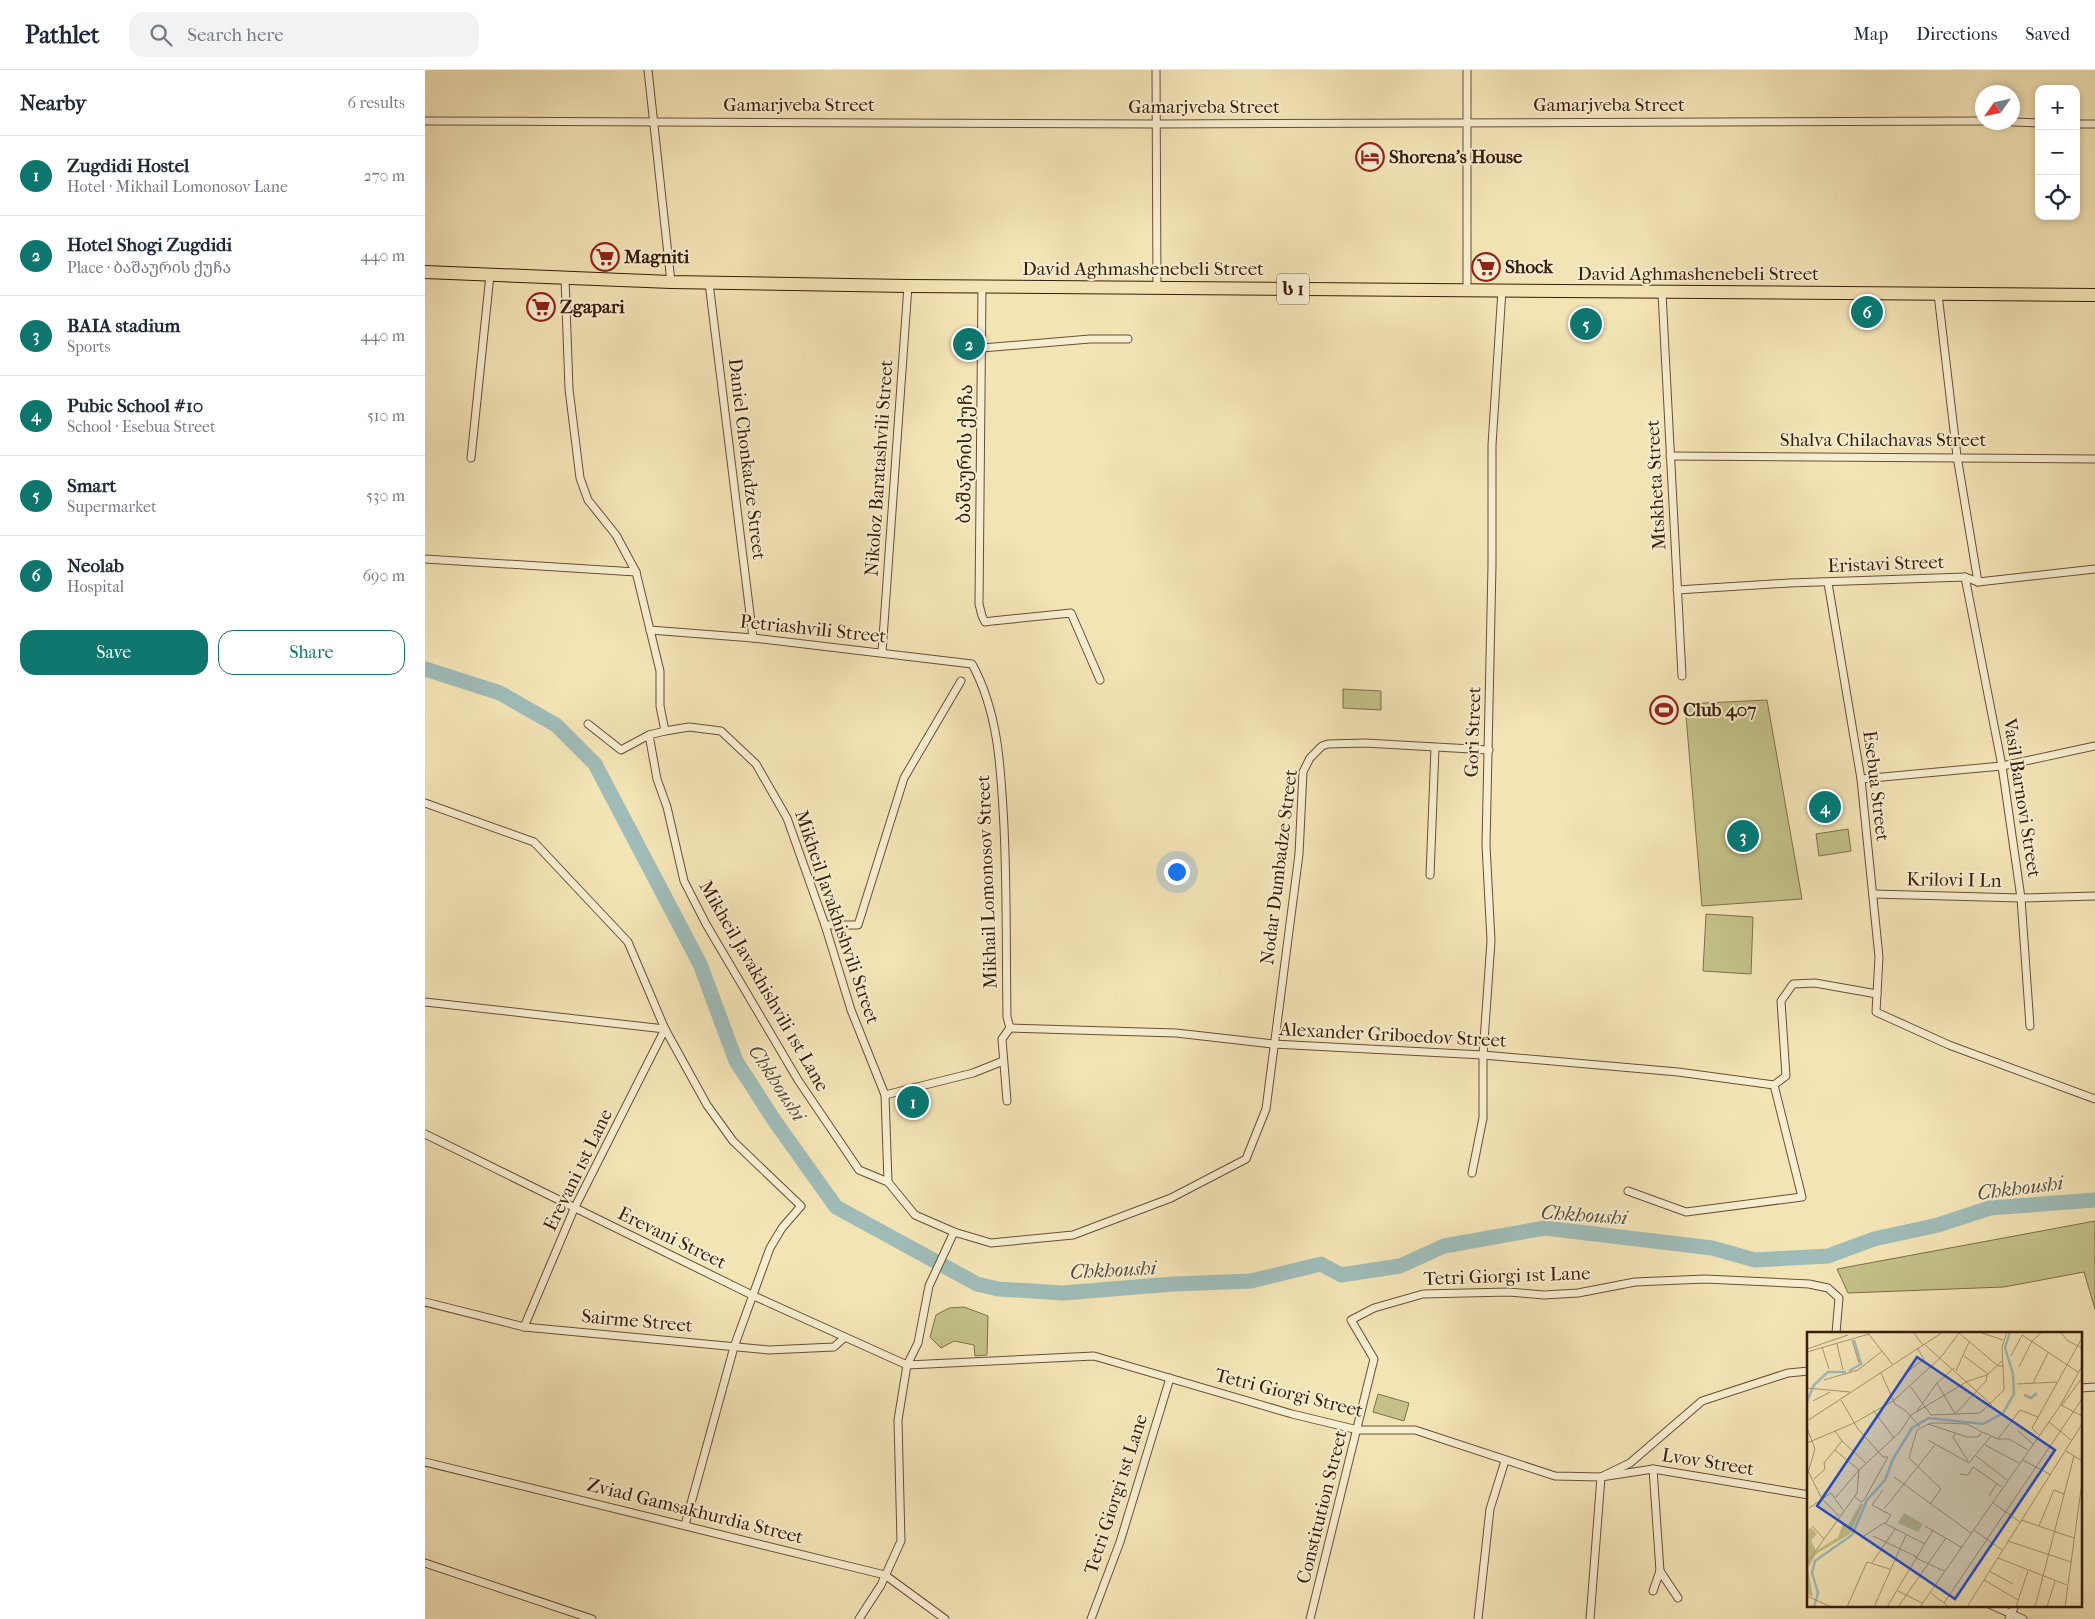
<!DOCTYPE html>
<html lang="en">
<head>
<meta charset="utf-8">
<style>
	body { margin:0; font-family:"IM FELL French Canon","Noto Serif Georgian",serif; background:#f2f2f3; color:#1f2937 }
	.controls { position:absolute; right:15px; top:15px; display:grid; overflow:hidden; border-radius:10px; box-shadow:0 2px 8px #0003 }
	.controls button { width:45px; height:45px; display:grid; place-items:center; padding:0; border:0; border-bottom:1px solid #e0e1e3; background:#fff; color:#1f2937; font:25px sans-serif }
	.compass { position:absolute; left:1550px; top:15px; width:45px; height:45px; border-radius:50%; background:#fff; box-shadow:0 2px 8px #0003; rotate:236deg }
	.you { position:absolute; left:751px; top:801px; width:18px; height:18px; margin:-12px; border:4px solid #fff; border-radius:50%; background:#1a73e8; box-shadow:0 0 0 8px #1a73e833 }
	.badge { display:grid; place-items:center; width:32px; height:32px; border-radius:50%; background:#0f766e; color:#fff; font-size:16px; font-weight:700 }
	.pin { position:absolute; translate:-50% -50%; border:2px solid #fff; box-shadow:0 1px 5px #0006 }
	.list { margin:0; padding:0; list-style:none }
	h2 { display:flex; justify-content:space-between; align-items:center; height:65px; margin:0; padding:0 20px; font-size:21px }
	h2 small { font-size:16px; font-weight:400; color:#747a83 }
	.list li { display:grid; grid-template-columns:32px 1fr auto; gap:15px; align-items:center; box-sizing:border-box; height:80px; padding:0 20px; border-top:1px solid #e0e1e3 }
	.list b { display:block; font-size:19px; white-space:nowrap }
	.list p { margin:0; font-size:16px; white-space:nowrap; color:#747a83 }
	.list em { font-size:16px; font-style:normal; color:#747a83 }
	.actions { display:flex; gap:10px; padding:15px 20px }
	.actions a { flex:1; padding:11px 0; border:1px solid #0f766e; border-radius:15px; text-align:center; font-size:18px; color:#0f766e }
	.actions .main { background:#0f766e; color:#fff }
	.icon { flex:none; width:28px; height:28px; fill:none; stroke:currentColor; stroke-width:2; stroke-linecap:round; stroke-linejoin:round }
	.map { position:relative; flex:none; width:1670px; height:1549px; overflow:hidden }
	header { display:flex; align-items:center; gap:30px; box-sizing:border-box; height:70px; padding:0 25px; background:#fff; border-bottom:1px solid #e0e1e3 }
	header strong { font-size:24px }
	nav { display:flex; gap:28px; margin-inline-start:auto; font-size:18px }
	.search { width:350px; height:45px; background:#f2f2f3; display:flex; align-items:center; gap:12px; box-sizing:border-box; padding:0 18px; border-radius:15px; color:#747a83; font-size:19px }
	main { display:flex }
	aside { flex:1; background:#fff }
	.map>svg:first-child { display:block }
	.green { fill:#c3c188; stroke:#7e6f48 }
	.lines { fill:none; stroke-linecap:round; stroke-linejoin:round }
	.river { stroke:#9fbcb8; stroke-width:15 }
	.street-casing { stroke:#674f34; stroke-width:9 }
	.highway-casing { stroke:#381d08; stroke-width:14 }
	.street { stroke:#f7edd0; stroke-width:7 }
	.highway { stroke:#f3e4b6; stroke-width:12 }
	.labels { text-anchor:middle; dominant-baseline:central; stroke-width:4; stroke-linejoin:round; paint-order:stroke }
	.shield { fill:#f7edd0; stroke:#715b44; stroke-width:1 }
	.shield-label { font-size:18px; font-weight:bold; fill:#381d08 }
	.street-label { font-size:19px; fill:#381d08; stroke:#f7edd0 }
	.poi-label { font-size:19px; font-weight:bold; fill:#381d08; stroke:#f7edd0; text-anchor:start }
	.water-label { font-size:20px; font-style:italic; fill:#574d3d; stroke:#f7edd0 }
	.inset-river { fill:none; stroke:#9fbcb8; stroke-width:2.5 }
	.inset-road { fill:none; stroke:#a89470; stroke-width:1 }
	.view { fill:#1d4ed8; fill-opacity:0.15; stroke:#1d4ed8; stroke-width:2.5 }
	.inset-edge { fill:none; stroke:#381d08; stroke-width:2.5 }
</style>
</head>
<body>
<header>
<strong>Pathlet</strong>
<div class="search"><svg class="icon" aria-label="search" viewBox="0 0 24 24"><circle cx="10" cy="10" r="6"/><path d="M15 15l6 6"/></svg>Search here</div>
<nav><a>Map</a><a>Directions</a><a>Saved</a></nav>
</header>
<main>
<aside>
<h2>Nearby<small>6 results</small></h2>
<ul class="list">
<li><span class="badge">1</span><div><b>Zugdidi Hostel</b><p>Hotel · Mikhail Lomonosov Lane</p></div><em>270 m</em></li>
<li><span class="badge">2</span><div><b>Hotel Shogi Zugdidi</b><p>Place · ბაშაურის ქუჩა</p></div><em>440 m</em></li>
<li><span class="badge">3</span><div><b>BAIA stadium</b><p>Sports</p></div><em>440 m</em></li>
<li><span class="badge">4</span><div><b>Pubic School #10</b><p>School · Esebua Street</p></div><em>510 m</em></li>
<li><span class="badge">5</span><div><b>Smart</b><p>Supermarket</p></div><em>530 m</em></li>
<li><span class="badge">6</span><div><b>Neolab</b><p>Hospital</p></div><em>690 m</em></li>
</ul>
<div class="actions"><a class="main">Save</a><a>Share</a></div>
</aside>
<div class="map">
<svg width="1670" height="1549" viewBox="0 0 1670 1549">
	<rect width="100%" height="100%" fill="#f3e4b6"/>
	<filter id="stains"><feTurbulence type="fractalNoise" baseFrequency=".004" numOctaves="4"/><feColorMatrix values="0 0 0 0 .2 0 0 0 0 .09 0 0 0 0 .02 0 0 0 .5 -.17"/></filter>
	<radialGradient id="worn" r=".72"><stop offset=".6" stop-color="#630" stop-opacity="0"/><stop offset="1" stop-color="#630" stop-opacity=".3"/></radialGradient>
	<!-- green -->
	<g class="green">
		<polygon points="918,619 956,621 956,640 918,638"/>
		<polygon points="1342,630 1377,829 1277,836 1260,634"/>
		<polygon points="1423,759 1426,781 1394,786 1391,764"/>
		<polygon points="1281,844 1328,847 1326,904 1278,901"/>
		<polygon points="1670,1151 1670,1239 1659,1202 1579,1217 1423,1223 1412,1199"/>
		<polygon points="539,1237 563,1246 562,1285 550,1286 549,1275 529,1271 516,1278 505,1267 511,1245 524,1238"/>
		<polygon points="953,1324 984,1333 979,1351 948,1342"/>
	</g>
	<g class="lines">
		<!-- river -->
		<polyline class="river" points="0,599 75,623 131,655 170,694 275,894 311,991 349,1050 411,1137 552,1214 573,1219 638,1223 749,1214 826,1211 896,1194 916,1205 975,1196 1019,1176 1120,1158 1287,1178 1330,1190 1403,1186 1449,1169 1513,1155 1565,1138 1670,1130"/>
		<defs>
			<g id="street">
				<polyline points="223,0 246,212"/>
				<polyline points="731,0 732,218"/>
				<polyline points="0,51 731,54 1558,51"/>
				<polyline points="1588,52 1614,53"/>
				<polyline points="1651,54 1670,54"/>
				<polyline points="140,208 144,319 155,408 163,430 191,465 211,502 235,601 235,636 240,661 264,657 296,661 331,694 362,748 400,855 426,940 460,1025 463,1112"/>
				<polyline points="284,213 328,568"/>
				<polyline points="557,216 554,534 557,546 560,552 567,551 646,543 675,610"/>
				<polyline points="1042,220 1042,0"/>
				<polyline points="1237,223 1257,606"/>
				<polyline points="1513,224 1532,386 1553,512"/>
				<polyline points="557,278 665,269 703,269"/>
				<polyline points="1245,386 1670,389"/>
				<polyline points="46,388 65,205"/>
				<polyline points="0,489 211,502"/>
				<polyline points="1540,507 1577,696 1596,828 1605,956"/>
				<polyline points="1403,513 1436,709 1454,887 1451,942 1524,975 1670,1029"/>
				<polyline points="1252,520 1364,513 1540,507 1553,512 1670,499"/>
				<path d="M 225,560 L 328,568 L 547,594 C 574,643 576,701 579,757 C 582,820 581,884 582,947 L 585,958 L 577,969 L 582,1031"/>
				<polyline points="457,582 483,216"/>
				<polyline points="163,654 196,680 224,665"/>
				<polyline points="240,661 224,665 232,709 242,737 259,811 281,854 373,1010 434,1100 463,1112 490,1145 529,1162 566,1173 648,1165 746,1128 821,1089 841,1039 874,784 878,702 885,688 897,676 903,674 940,673 1064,680"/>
				<polyline points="1436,709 1577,696 1670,676"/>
				<polyline points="0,733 109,772 203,872 240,959 282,1035 308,1071 376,1136 357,1158 345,1178 309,1277 260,1455"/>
				<polyline points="1005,805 1010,678"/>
				<polyline points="1448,824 1596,828 1670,826"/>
				<polyline points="400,855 433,855 479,708 536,611"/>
				<polyline points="0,932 240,959 149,1139 99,1257"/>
				<polyline points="585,958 751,963 848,974 1058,985 1253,1002 1349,1015"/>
				<polyline points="1349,1015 1361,1006 1356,931 1368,914 1390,913 1452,924"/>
				<polyline points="460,1025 548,1003 578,991"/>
				<polyline points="0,1064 329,1226 482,1295 669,1286 867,1344 933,1360 990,1360 1130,1406 1176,1407 1205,1393 1277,1331 1363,1303 1384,1301"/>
				<polyline points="1047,1103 1058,1048 1058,985 1066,871 1061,775 1067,495 1067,375 1077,220"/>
				<polyline points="1203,1121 1261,1142 1377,1127 1349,1015"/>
				<polyline points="0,1232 99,1257 344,1280 409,1277 419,1268"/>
				<polyline points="1656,1318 1670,1317"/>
				<polyline points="0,1392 460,1505 520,1549"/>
				<polyline points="1228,1399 1235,1501 1228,1521"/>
				<polyline points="0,1493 167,1549"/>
				<polyline points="1235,1501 1253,1528"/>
				<polyline points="1566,1535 1598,1549"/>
				<polyline points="434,1549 456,1515 476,1471 473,1350 482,1295 493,1273 504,1216 529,1162"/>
				<polyline points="666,1549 695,1472 745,1308"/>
				<polyline points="885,1549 949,1289 926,1250 949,1238 998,1224 1084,1222 1119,1225 1153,1223 1210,1212 1280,1209 1384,1214 1403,1218 1414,1228 1411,1263"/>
				<polyline points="1053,1549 1065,1439 1080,1391"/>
				<polyline points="1165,1549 1176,1407 1228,1399 1384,1425"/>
				<polyline points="1584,1549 1590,1535"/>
			</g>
			<polyline id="highway" points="0,202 246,212 483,216 1670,225"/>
		</defs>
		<!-- street casing -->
		<use href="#street" class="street-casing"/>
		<!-- highway casing -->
		<use href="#highway" class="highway-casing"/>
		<!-- street -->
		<use href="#street" class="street"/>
		<!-- highway -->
		<use href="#highway" class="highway"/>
	</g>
	<!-- icons -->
	<defs>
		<symbol id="hotel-ring" viewBox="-11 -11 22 22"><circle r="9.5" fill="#f7edd0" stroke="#8f2418" stroke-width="1.5"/><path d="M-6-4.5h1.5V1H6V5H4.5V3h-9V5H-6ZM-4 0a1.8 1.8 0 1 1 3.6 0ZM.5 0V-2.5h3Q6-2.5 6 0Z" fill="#8f2418"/></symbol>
		<symbol id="supermarket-ring" viewBox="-11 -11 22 22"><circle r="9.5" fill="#f7edd0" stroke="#8f2418" stroke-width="1.5"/><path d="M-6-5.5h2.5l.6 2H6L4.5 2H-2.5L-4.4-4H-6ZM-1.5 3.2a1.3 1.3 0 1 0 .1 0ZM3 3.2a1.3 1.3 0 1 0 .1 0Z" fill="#8f2418"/></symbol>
		<symbol id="stadium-ring" viewBox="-11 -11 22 22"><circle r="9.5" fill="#f7edd0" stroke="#8f2418" stroke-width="1.5"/><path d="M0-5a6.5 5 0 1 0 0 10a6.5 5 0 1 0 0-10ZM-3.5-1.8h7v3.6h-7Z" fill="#8f2418"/></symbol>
	</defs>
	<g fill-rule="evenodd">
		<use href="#hotel-ring" x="929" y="71" width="32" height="32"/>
		<use href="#supermarket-ring" x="164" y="171" width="32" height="32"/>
		<use href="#supermarket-ring" x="1045" y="181" width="32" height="32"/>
		<use href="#supermarket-ring" x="100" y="221" width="32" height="32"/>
		<use href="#stadium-ring" x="1223" y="624" width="32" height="32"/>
	</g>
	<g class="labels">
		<!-- shield labels -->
		<rect class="shield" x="852" y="203.5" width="32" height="31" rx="4"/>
		<g class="shield-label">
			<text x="868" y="219">ს 1</text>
		</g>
		<!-- street labels -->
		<g class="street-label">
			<text x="374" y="35">Gamarjveba Street</text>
			<text x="1184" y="35">Gamarjveba Street</text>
			<text x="779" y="37">Gamarjveba Street</text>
			<text x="718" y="199">David Aghmashenebeli Street</text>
			<text x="1273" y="204">David Aghmashenebeli Street</text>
			<text x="1458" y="370">Shalva Chilachavas Street</text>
			<text transform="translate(540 384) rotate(-89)">ბაშაურის ქუჩა</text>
			<text transform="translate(322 389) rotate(83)">Daniel Chonkadze Street</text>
			<text transform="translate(454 398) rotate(-86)">Nikoloz Baratashvili Street</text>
			<text transform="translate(1231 415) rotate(-93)">Mtskheta Street</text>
			<text transform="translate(1461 494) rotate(-2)">Eristavi Street</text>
			<text transform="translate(388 559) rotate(6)">Petriashvili Street</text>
			<text transform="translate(1048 662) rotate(-88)">Gori Street</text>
			<text transform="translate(1451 716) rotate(83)">Esebua Street</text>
			<text transform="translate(1597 728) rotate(81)">Vasil Barnovi Street</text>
			<text transform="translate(854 797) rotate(-83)">Nodar Dumbadze Street</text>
			<text transform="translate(1529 810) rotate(1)">Krilovi I Ln</text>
			<text transform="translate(562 812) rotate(-92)">Mikhail Lomonosov Street</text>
			<text transform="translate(412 847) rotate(71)">Mikheil Javakhishvili Street</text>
			<text transform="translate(339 916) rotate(60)">Mikheil Javakhishvili 1st Lane</text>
			<text transform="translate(968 965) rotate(3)">Alexander Griboedov Street</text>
			<text transform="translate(153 1100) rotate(-64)">Erevani 1st Lane</text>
			<text transform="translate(247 1168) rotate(26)">Erevani Street</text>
			<text transform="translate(1082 1206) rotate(-2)">Tetri Giorgi 1st Lane</text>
			<text transform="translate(212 1251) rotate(5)">Sairme Street</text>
			<text transform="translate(864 1323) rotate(14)">Tetri Giorgi Street</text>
			<text transform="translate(1283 1392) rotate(9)">Lvov Street</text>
			<text transform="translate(691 1424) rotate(-72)">Tetri Giorgi 1st Lane</text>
			<text transform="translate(897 1437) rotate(-76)">Constitution Street</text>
			<text transform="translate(270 1441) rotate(14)">Zviad Gamsakhurdia Street</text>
		</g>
		<!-- poi labels -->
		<g class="poi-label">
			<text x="964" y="87">Shorena’s House</text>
			<text x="199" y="187">Magniti</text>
			<text x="1080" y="197">Shock</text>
			<text x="135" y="237">Zgapari</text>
			<text x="1258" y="640">Club 407</text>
		</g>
		<!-- water labels -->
		<g class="water-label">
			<text transform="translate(352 1013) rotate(57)">Chkhoushi</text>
			<text transform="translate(1595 1118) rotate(-7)">Chkhoushi</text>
			<text transform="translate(1159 1145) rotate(4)">Chkhoushi</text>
			<text transform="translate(688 1200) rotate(-3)">Chkhoushi</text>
		</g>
	</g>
	<!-- overview -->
	<g transform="translate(1382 1262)">
		<rect width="275" height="275" fill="#f3e4b6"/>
		<path d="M 54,171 L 56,172 L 43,202 L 9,222 L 1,236 L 6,265 L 0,262 L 0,198 L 4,196 L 10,202 L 4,208 L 9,219 L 31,205 L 36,192 L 41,193 ZM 97,181 L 116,192 L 111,200 L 91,191 Z" fill="#c3c188"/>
		<path class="inset-river" d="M 42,39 L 54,32 L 47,8M 217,63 L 224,66 L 230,61M 0,69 L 7,53 L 21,40 L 39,40M 7,275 L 11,261 L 5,241 L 8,229 L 45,203 L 60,168 L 78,148 L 86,127 L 105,96 L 122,86 L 176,92 L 196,81 L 207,62 L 206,42 L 198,16 L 203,0"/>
		<path class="inset-road" d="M 60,0 L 85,32M 106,0 L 116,13M 172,0 L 196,8M 253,0 L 261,9 L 275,16M 152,1 L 191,34 L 197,34M 45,8 L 52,31M 30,12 L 36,38M 117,12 L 185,73M 15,15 L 22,37M 0,17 L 41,3M 0,20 L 62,2M 157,24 L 181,42M 204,24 L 215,3 L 271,40M 212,35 L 225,9 L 235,0M 149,39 L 162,10M 100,40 L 117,27 L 110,16M 74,41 L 88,72 L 99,79 L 113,95M 17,48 L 51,38 L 75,19M 130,51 L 148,82 L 179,49 L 180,43M 226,51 L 241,21M 210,52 L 250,50M 103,54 L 124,83 L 173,81 L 197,58 L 195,15 L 200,0M 0,56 L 43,60M 34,68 L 51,97 L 76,125 L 81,125 L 57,168 L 54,170 L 48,165M 6,69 L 23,60M 254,73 L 275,84M 255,73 L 275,46M 66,78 L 87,106M 110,79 L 130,51 L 147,36M 0,89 L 136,0M 242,90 L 264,108M 121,92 L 160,105 L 171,105 L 175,100 L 191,107 L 202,107 L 221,118M 0,96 L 8,117 L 0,144M 28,99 L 35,109 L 59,131M 211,99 L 226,112M 148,102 L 146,105 L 161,129M 232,103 L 225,96 L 275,6M 191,107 L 213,78 L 231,85M 121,108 L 162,131 L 184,104M 0,111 L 47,91 L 86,69 L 134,25 L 152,1M 178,113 L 212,131M 28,118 L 52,138 L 29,165M 259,119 L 275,129M 169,124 L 200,148M 216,128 L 244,143M 0,137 L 15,167 L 32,184M 153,142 L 161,143 L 166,135 L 195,155M 87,145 L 164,201M 7,147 L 18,137 L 17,131 L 35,109M 76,158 L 65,173 L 84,183 L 78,192M 182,164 L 190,151M 186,171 L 213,190M 123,172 L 134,157 L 102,126 L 110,98 L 124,91 L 136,91 L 160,92 L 175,100M 2,176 L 24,161 L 36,178M 77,177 L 128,113M 214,188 L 267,206M 5,194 L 17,207M 118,194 L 154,215M 232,194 L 247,158 L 257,162M 167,198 L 195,218M 66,204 L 110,225M 54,206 L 77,191 L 118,212M 201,209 L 264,230M 109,226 L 137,239M 191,226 L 260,253M 0,231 L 50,161 L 52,138 L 93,100 L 104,83 L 161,49 L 180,43 L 195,29M 65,231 L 88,197M 182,239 L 206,252M 177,248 L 211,268M 91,259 L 115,271M 124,261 L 142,275M 0,264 L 24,275M 137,271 L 275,67M 40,275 L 60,230 L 83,237M 67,275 L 99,203M 80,275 L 126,198M 91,275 L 139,206M 113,275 L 253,74 L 275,34M 160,275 L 275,92M 209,275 L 221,239M 228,275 L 267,124M 240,275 L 248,249M 258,275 L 275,150"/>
		<path class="view" d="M 110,25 L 248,118 L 148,267 L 10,174 Z"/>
		<rect width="275" height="275" class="inset-edge"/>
	</g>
	<rect width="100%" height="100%" filter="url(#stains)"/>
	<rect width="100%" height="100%" fill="url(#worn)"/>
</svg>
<div class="controls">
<button>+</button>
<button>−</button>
<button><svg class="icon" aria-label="locate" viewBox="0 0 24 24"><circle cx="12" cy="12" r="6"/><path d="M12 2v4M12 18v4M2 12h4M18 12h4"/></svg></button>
</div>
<svg class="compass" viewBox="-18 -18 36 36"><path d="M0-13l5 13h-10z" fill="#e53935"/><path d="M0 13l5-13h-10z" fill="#747a83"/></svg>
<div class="you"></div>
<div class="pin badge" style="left:488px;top:1032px">1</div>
<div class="pin badge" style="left:544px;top:274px">2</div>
<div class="pin badge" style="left:1318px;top:766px">3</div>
<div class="pin badge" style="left:1400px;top:737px">4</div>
<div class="pin badge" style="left:1161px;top:254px">5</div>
<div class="pin badge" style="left:1442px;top:242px">6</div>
</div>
</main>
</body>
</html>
